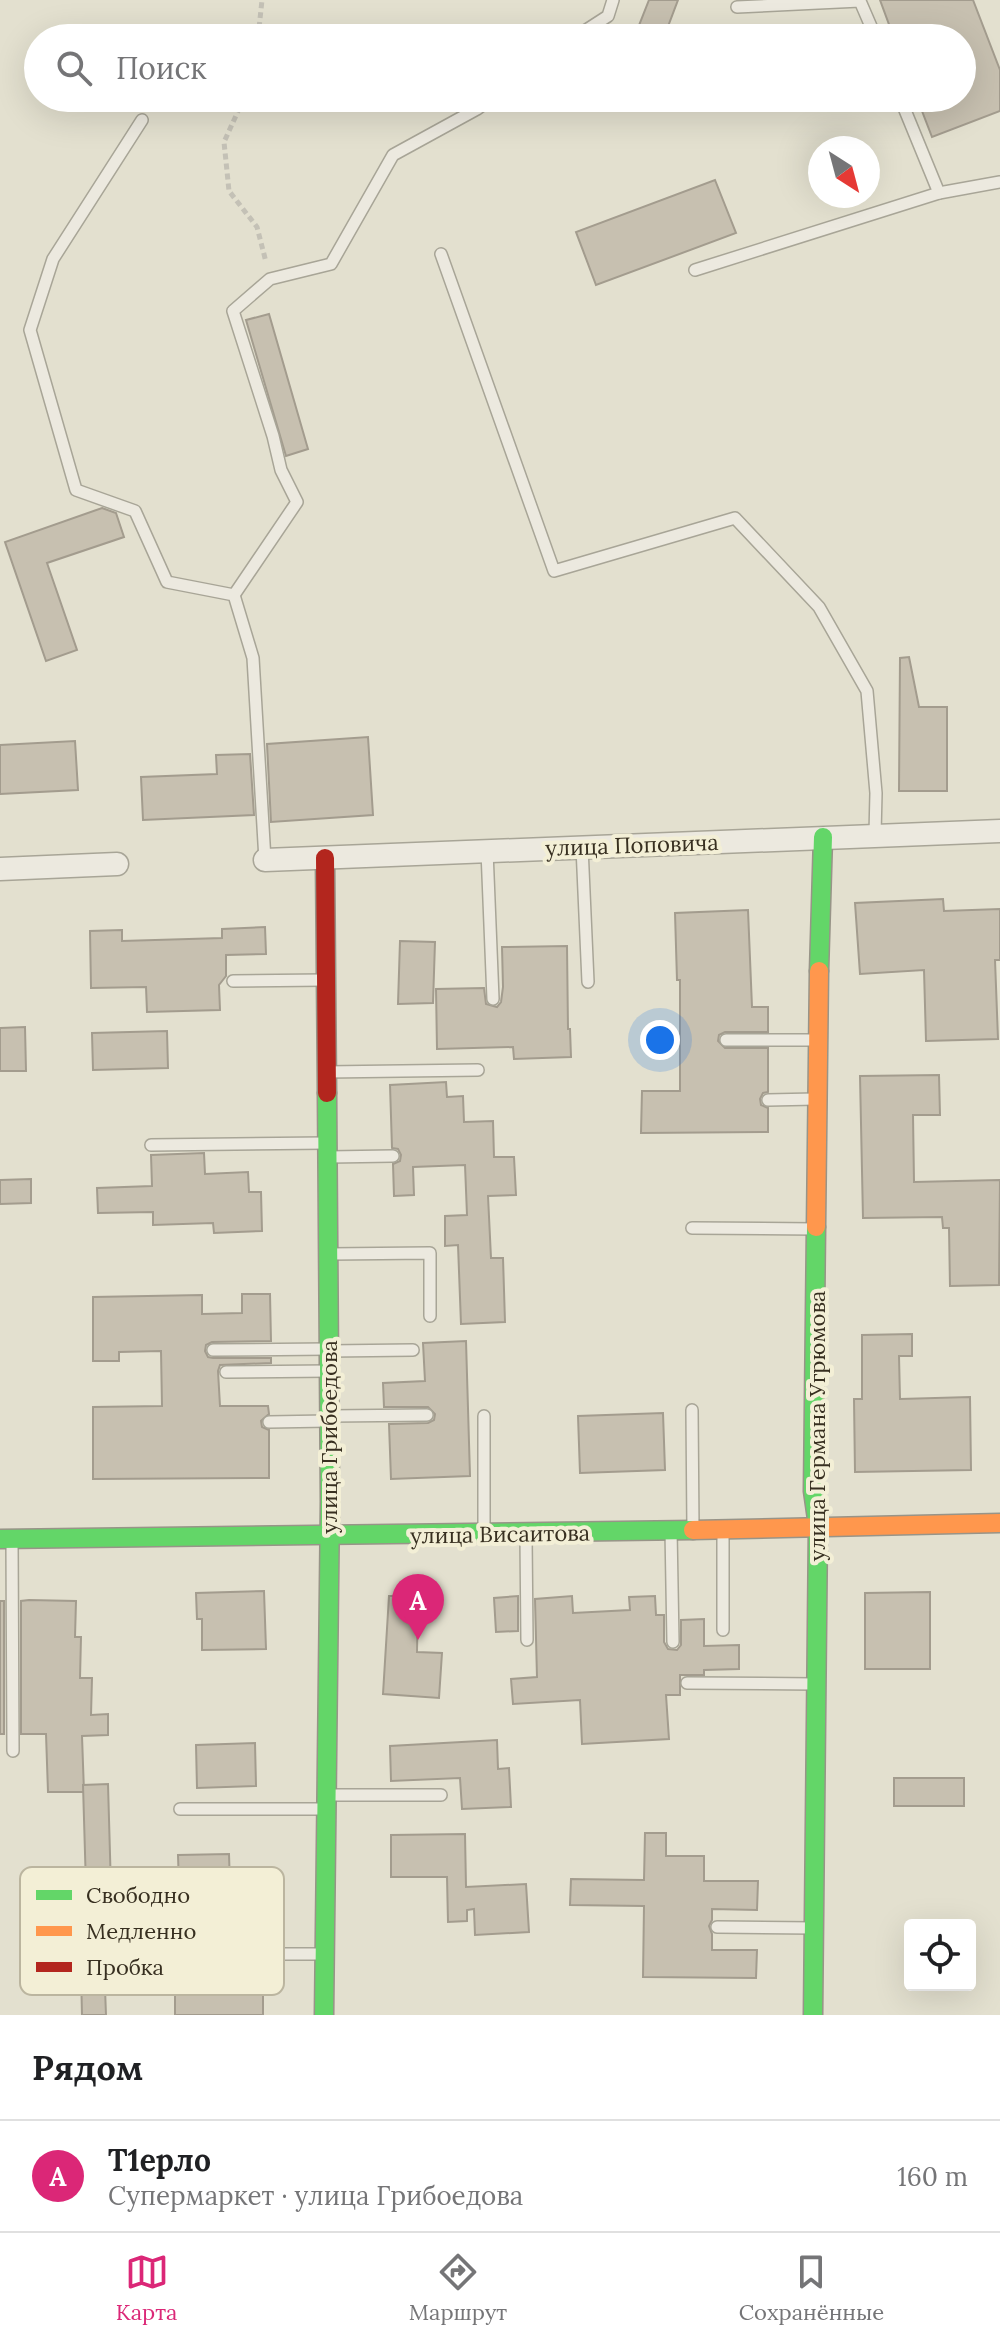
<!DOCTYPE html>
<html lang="ru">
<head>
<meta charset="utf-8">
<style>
	body { margin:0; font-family:Lora,serif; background:#f2f2f2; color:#202124 }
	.controls { position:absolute; right:24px; bottom:24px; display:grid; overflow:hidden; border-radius:8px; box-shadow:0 8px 32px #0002 }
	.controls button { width:72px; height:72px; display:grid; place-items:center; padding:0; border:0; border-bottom:2px solid #e0e0e0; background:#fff; color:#202124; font:40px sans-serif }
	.compass { position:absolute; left:808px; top:136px; width:72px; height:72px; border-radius:50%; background:#fff; box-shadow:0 8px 32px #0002; rotate:144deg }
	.you { position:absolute; left:660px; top:1040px; width:28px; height:28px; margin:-20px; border:6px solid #fff; border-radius:50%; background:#1a73e8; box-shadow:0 0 0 12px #1a73e833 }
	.badge { display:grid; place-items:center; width:52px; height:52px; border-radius:50%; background:#db2777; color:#fff; font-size:26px; font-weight:700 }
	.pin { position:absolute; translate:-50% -66px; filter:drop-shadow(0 2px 4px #0008) }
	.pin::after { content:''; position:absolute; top:42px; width:28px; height:24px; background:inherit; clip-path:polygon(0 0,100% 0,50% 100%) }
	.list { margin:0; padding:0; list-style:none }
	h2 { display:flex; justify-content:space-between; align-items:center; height:104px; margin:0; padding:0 32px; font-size:34px }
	h2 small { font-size:26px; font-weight:400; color:#757577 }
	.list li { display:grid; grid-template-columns:52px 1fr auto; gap:24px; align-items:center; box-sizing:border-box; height:112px; padding:0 32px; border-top:2px solid #e0e0e0 }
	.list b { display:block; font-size:30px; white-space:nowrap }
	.list p { margin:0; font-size:26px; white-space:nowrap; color:#757577 }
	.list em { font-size:26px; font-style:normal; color:#757577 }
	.icon { flex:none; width:44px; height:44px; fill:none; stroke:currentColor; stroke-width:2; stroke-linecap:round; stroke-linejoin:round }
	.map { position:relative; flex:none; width:1000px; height:2015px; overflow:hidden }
	.search { position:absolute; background:#fff; box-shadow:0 8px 32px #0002; left:24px; right:24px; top:24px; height:88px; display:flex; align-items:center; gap:20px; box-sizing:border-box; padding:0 28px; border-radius:44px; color:#757577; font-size:30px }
	.sheet { height:216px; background:#fff }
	nav { display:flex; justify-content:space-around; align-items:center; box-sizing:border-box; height:112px; border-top:2px solid #e0e0e0; background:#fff; font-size:22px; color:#757577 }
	nav a { display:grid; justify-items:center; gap:4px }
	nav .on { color:#db2777 }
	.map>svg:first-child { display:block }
	.building { fill:#c7c0b0; stroke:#a39c8e; stroke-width:2 }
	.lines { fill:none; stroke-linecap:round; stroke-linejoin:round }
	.lane-casing { stroke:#a8a597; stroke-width:14 }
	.street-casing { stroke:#a8a597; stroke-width:25 }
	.fast-casing { stroke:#989488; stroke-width:21 }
	.slow-casing { stroke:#989488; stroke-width:21 }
	.jam-casing { stroke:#989488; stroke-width:21 }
	.path { stroke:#c4c1b6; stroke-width:5; stroke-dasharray:6 4; stroke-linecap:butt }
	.lane { stroke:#ece9df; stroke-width:11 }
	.street { stroke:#ece9df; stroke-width:22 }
	.fast { stroke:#63d668; stroke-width:18 }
	.slow { stroke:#ff974d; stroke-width:18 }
	.jam { stroke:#b3261e; stroke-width:18 }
	.labels { text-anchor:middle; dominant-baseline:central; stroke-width:8; stroke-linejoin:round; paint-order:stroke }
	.street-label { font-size:22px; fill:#372f20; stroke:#f3efd6 }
	.key { fill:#f3efd6; stroke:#bbb59f; stroke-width:2 }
	.key-label { font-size:22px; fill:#372f20 }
</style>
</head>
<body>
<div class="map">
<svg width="1000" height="2015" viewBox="0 0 1000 2015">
	<rect width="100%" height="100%" fill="#e3e0cf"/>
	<!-- building -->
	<g class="building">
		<polygon points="649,0 678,0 664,37 638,28"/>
		<polygon points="880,0 973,0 1000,70 1000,111 932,137 917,98 962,98 962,38 894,38"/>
		<polygon points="715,180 736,233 596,285 576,232"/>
		<polygon points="269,314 308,449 286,456 246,320"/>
		<polygon points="102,508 116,513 124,537 47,563 77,650 46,661 5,542"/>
		<polygon points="909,657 919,707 947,707 947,791 899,791 900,658"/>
		<polygon points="368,737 373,815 271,822 267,744"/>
		<polygon points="75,741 78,790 0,794 0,745"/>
		<polygon points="250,754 254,815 143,820 141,777 217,774 216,755"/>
		<polygon points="943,899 944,911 1000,909 1000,960 995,960 998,1039 926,1041 924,970 860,974 855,903"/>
		<polygon points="748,910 752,1007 768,1007 768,1032 725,1032 719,1035 718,1041 725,1048 768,1048 768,1092 763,1093 760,1099 761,1105 768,1108 768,1132 641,1133 642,1091 680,1091 680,980 677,980 675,913"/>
		<polygon points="265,927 266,954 226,955 226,976 219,985 220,1010 147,1012 146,987 91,988 90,931 122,930 122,941 222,938 222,929"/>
		<polygon points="400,941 435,942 433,1003 398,1004"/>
		<polygon points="567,946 568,1029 570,1029 571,1057 514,1059 513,1047 437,1049 436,989 484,988 486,1004 497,1007 501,1002 503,987 502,947"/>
		<polygon points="25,1027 26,1071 0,1071 0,1028"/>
		<polygon points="167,1031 168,1068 93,1070 92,1033"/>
		<polygon points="939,1075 940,1115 913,1115 914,1182 1000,1180 999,1285 950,1286 949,1228 943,1228 942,1217 863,1218 860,1076"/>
		<polygon points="446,1082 447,1097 463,1096 464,1122 493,1121 494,1157 514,1157 516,1195 488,1196 491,1258 503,1258 505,1322 461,1324 458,1245 445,1246 445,1216 467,1215 465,1165 413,1167 414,1195 394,1196 393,1164 400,1161 401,1155 398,1149 392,1148 390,1085"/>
		<polygon points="204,1153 205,1174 248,1172 249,1192 261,1192 262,1231 214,1233 213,1223 153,1225 153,1212 98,1213 97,1188 152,1186 151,1155"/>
		<polygon points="31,1179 31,1203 0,1204 0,1180"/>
		<polygon points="242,1294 270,1294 271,1341 212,1342 206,1345 205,1351 208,1357 213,1358 271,1358 271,1363 220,1365 218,1371 220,1406 268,1406 269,1414 261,1421 262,1427 269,1430 269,1478 93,1479 93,1407 162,1406 161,1351 119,1352 119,1361 93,1361 93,1297 202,1295 202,1314 242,1313"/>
		<polygon points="912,1334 912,1356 899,1356 900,1399 970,1397 971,1470 855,1472 854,1399 862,1399 862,1335"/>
		<polygon points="466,1341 470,1476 391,1479 389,1424 428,1423 434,1420 435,1414 428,1407 384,1407 383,1383 425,1381 423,1343"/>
		<polygon points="663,1413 665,1470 580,1473 578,1416"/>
		<polygon points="264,1591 266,1649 202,1650 202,1619 197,1619 196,1593"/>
		<polygon points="930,1592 930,1669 865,1669 865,1593"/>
		<polygon points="389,1596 418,1596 417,1652 442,1653 439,1698 383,1694"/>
		<polygon points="518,1596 518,1631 496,1632 494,1598"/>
		<polygon points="572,1596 573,1613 630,1610 629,1597 655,1596 656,1615 664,1615 664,1642 668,1649 677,1650 681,1645 681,1620 704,1619 704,1646 739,1645 739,1669 704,1670 704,1675 680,1675 680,1695 666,1695 669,1739 582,1744 580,1700 513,1704 511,1679 537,1677 535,1599"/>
		<polygon points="29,1600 76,1601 75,1637 81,1637 80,1678 92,1678 91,1715 108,1714 108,1735 82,1736 84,1792 48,1792 46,1734 21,1734 21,1601"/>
		<rect x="0" y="1601" width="4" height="133"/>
		<polygon points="497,1740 498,1769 509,1768 511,1807 462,1809 460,1778 391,1781 390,1746"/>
		<polygon points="255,1743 256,1786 197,1788 196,1745"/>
		<rect x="894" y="1778" width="70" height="28"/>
		<polygon points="108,1784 111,1889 179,1887 178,1855 229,1854 230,1886 262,1885 263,1932 229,1934 230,1938 190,1939 191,1960 104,1962 106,2015 82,2015 79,1887 86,1887 83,1785"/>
		<polygon points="645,1833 666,1833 666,1856 704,1856 704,1881 758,1881 757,1910 712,1909 712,1920 709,1926 712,1934 712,1950 757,1950 756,1978 643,1977 644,1906 570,1905 571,1879 644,1880"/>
		<polygon points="465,1834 466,1887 526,1884 529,1932 475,1935 474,1909 467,1910 467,1921 448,1922 447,1877 391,1877 391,1835"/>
		<polygon points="263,1987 263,2015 175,2015 175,1989"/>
	</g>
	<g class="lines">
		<defs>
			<g id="lane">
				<polyline points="737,7 860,1 876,38"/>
				<polyline points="574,38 608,16 613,0"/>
				<polyline points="900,98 939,193 1000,182"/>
				<polyline points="142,120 53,259 30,330 76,490 135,511 167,582 234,595 253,658 265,860"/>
				<polyline points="441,254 554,571 735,518 819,607 867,691 876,793 875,834"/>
				<polyline points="695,270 939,193"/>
				<polyline points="234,595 297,502 281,470 273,436 233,311 270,279 331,264 393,155 477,109 492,98"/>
				<polyline points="582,847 588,982"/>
				<polyline points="487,851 493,999"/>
				<polyline points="233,981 324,980"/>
				<polyline points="726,1040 817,1040"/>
				<polyline points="326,1072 478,1070"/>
				<polyline points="768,1100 815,1099"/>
				<polyline points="151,1145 326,1143"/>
				<polyline points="329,1157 393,1156"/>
				<polyline points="692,1228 816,1229"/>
				<polyline points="330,1254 430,1253 430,1316"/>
				<polyline points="213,1350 328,1349"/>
				<polyline points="329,1351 413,1350"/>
				<polyline points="226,1372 329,1371"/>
				<polyline points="692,1410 693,1529"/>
				<polyline points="331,1416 427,1415"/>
				<polyline points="269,1422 328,1421"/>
				<polyline points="671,1530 673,1642"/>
				<polyline points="723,1530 723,1630"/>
				<polyline points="484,1531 484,1416"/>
				<polyline points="526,1537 527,1640"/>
				<polyline points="12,1540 13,1751"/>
				<polyline points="687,1683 815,1684"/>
				<polyline points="329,1795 441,1795"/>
				<polyline points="180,1809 324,1809"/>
				<polyline points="717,1927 813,1928"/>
				<polyline points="207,1954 323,1954"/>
			</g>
			<g id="street">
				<polyline points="265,860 1000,831"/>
				<polyline points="0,869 117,864"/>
			</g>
			<g id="fast">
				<polyline points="819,971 823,837"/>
				<polyline points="0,1539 693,1530"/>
				<polyline points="324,2015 330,1501 327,1093"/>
				<polyline points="813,2015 818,1526 813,1491 816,1227"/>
			</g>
			<g id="slow">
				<polyline points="816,1227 819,971"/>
				<polyline points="693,1530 1000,1523"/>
			</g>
			<polyline id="jam" points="325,858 327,1093"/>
		</defs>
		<!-- lane casing -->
		<use href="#lane" class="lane-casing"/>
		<!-- street casing -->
		<use href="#street" class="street-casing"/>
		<!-- fast casing -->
		<use href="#fast" class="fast-casing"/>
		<!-- slow casing -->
		<use href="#slow" class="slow-casing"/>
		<!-- jam casing -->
		<use href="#jam" class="jam-casing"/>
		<!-- path -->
		<g class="path">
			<polyline points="258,38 262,0"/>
			<polyline points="244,98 224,142 229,191 257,227 266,262"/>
		</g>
		<!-- lane -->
		<use href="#lane" class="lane"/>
		<!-- street -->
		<use href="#street" class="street"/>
		<!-- fast -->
		<use href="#fast" class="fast"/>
		<!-- slow -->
		<use href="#slow" class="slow"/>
		<!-- jam -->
		<use href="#jam" class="jam"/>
	</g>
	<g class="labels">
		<!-- street labels -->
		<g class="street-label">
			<text transform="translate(632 845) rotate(-2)">улица Поповича</text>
			<text transform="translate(817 1426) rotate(-90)">улица Германа Угрюмова</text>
			<text transform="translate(329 1437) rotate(-90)">улица Грибоедова</text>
			<text transform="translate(500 1534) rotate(-1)">улица Висаитова</text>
		</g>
	</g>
	<!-- legend -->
	<rect x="20" y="1867" width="264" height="128" rx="12" class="key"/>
	<rect x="36" y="1890" width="36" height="10" fill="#63d668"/>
	<rect x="36" y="1926" width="36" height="10" fill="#ff974d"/>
	<rect x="36" y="1962" width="36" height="10" fill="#b3261e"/>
	<g class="key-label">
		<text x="86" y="1903">Свободно</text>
		<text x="86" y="1939">Медленно</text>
		<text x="86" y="1975">Пробка</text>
	</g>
</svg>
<div class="controls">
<button><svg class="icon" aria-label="locate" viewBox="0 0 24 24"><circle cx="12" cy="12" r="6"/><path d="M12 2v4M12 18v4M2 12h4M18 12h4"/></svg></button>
</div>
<svg class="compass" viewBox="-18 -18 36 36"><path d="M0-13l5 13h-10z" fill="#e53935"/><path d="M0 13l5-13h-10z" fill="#757577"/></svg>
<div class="you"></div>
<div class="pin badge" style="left:418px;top:1640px">A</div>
<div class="search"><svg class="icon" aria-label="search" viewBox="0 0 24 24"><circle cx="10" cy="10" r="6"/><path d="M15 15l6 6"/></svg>Поиск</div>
</div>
<section class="sheet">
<h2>Рядом<small></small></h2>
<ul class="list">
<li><span class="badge">A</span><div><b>Т1ерло</b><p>Супермаркет · улица Грибоедова</p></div><em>160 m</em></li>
</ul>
</section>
<nav>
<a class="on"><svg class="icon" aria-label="map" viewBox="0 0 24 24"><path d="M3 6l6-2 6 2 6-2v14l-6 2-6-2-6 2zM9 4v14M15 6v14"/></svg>Карта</a>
<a><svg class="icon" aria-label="directions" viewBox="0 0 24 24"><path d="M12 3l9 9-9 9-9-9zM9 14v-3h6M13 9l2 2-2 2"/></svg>Маршрут</a>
<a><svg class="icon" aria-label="saved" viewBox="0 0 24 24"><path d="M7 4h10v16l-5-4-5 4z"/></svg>Сохранённые</a>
</nav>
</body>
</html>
